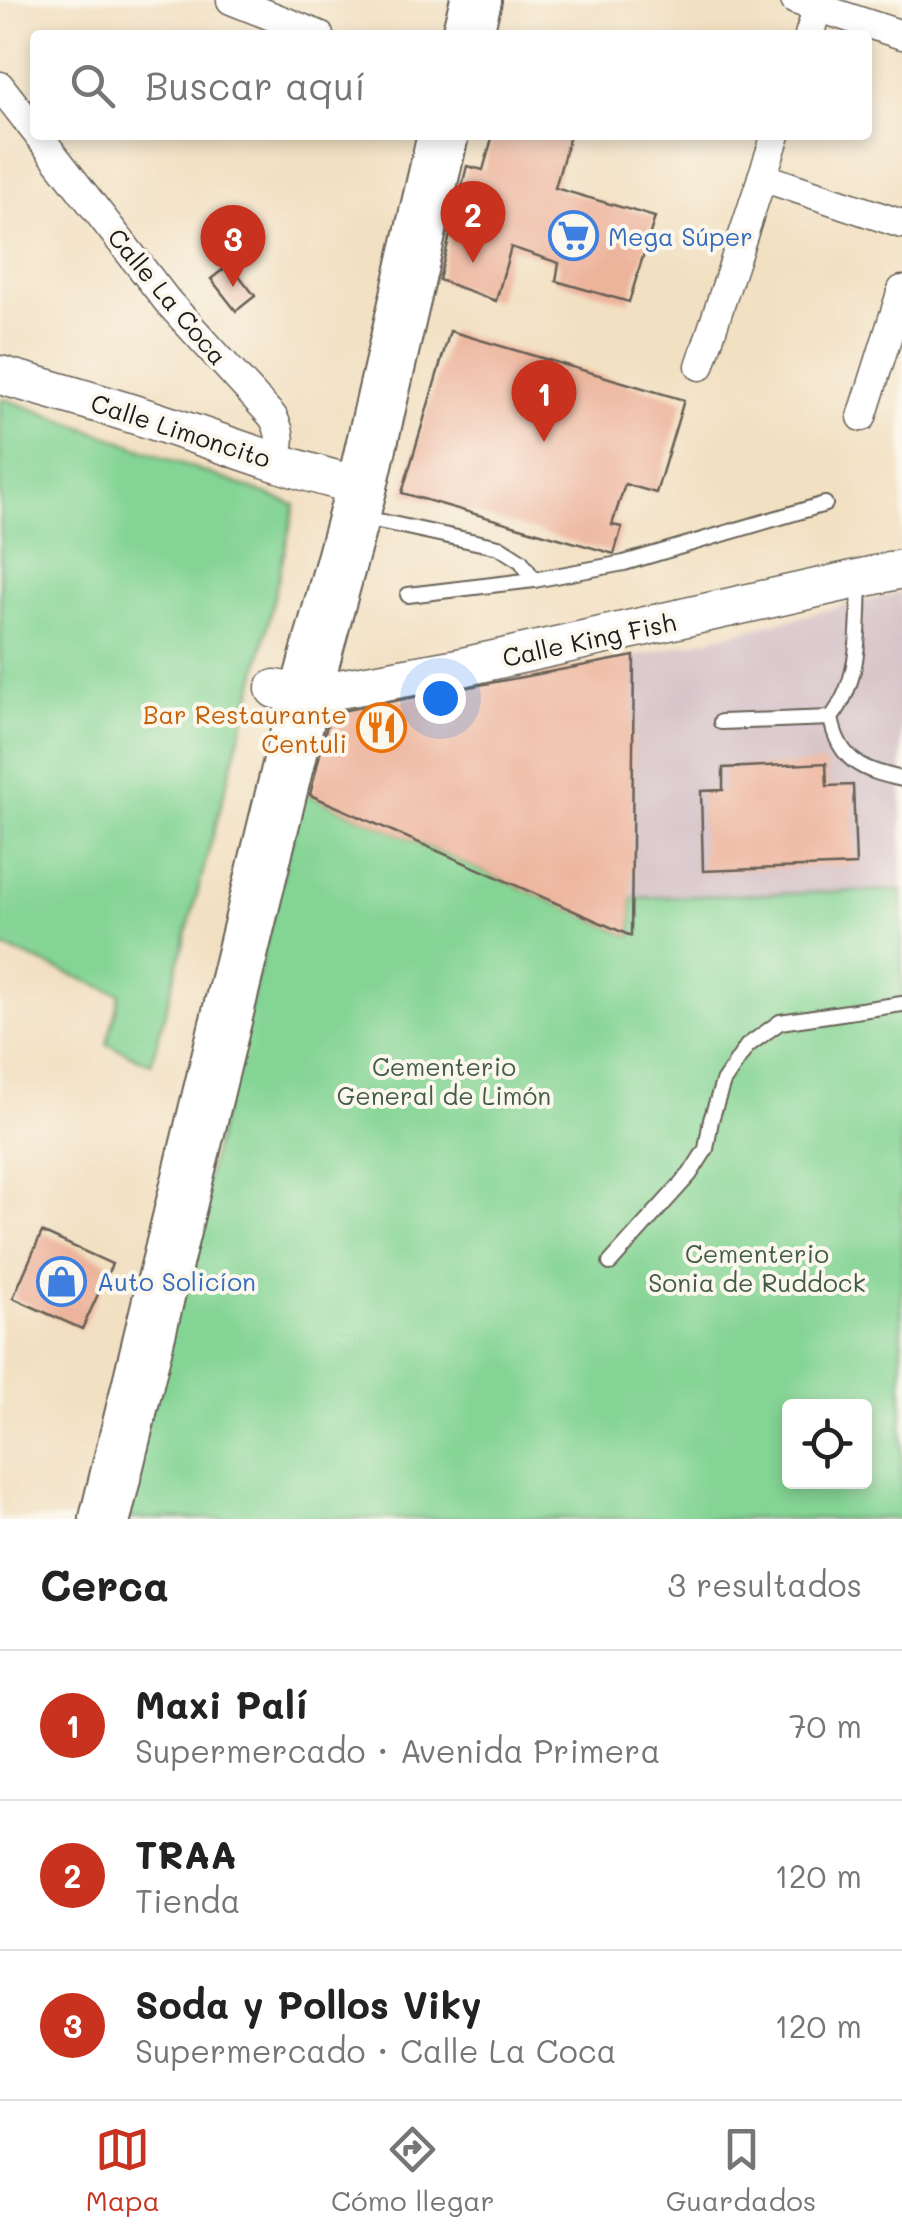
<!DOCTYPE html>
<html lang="es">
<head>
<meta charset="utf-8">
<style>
	body { margin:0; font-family:Mali,sans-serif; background:#f2f2f2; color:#222 }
	.controls { position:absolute; right:30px; bottom:30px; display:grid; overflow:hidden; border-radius:10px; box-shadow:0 5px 15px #0003 }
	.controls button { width:90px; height:90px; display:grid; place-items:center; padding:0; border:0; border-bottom:2px solid #e0e0e0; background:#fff; color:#222; font:50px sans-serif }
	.you { position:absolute; left:440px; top:698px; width:35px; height:35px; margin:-25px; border:8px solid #fff; border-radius:50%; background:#1a73e8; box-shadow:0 0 0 15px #1a73e833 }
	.badge { display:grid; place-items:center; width:65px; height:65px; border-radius:50%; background:#c8321e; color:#fff; font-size:32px; font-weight:700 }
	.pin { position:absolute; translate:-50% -82px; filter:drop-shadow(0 2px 5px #0008) }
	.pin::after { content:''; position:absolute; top:52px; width:35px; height:30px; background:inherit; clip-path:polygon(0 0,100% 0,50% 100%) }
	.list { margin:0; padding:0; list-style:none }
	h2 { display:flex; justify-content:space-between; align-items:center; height:130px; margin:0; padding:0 40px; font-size:42px }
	h2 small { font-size:32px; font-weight:400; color:#767676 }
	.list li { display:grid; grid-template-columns:65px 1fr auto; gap:30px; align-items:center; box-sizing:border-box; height:150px; padding:0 40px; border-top:2px solid #e0e0e0 }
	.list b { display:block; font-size:38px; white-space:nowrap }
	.list p { margin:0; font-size:32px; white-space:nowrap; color:#767676 }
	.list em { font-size:32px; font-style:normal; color:#767676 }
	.icon { flex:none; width:55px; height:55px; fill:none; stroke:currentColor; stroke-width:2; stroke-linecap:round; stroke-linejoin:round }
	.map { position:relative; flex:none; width:902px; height:1519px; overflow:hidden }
	.search { position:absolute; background:#fff; box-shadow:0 5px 15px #0003; left:30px; right:30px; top:30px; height:110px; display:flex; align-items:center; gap:25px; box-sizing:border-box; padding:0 35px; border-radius:10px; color:#767676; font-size:38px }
	.sheet { height:580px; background:#fff }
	nav { display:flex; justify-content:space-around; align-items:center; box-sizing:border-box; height:140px; border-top:2px solid #e0e0e0; background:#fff; font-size:28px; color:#767676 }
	nav a { display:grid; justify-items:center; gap:5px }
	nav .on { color:#c8321e }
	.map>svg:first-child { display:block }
	.industrial { fill:#d2bdc5 }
	.green { fill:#84d494; stroke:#507858; stroke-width:2.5; fill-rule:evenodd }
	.building { fill:#edb49c }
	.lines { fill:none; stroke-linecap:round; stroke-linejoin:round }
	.lane-casing { stroke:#676156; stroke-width:18 }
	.street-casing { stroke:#676156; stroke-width:31 }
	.secondary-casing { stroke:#676156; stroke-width:41 }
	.highway-casing { stroke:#676156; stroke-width:54 }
	.lane { stroke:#fff; stroke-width:14 }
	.street { stroke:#fff; stroke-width:28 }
	.secondary { stroke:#fff; stroke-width:38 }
	.highway { stroke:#fff; stroke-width:50 }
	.labels { text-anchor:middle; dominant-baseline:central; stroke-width:8; stroke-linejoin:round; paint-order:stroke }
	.shop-label { font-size:25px; fill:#366cbe; stroke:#fbf7ec; text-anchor:start }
	.street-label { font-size:25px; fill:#1c1c1c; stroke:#fbf7ec }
	.food-label { font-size:25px; fill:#c56008; stroke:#fbf7ec; text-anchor:end }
	.park-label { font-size:25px; fill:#405c46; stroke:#fbf7ec }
</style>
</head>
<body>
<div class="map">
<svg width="902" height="1519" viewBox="0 0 902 1519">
	<rect width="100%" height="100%" fill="#fbf7ec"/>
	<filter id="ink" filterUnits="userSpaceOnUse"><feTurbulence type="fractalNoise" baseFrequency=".01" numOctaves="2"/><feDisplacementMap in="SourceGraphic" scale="20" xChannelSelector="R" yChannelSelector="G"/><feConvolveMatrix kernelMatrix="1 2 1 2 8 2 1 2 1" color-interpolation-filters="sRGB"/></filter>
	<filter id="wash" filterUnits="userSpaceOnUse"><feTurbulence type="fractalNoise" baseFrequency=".0048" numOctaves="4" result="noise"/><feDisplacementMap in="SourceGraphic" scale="40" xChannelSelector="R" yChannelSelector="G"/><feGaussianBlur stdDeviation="2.25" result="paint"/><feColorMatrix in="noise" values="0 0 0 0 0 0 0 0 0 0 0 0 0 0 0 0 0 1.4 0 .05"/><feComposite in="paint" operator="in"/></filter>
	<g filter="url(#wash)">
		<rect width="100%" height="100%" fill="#f2e0c2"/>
		<!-- industrial -->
		<polygon class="industrial" points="902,592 902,890 632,898 634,657"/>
		<!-- green -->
		<g class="green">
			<polygon points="0,399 8,400 295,505 256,676 151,1064 107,1044 120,994 0,946"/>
			<path d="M 303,792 L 631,936 L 632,898 L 902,890 L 902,1519 L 122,1519 ZM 790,1406 L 864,1406 L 864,1482 L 790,1482 Z"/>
		</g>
		<g id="blocks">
			<!-- building -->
			<g class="building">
				<polygon points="493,135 570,135 555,188 655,217 629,302 556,281 559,263 511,247 496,301 439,280 467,166 483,170"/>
				<polygon points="230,264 255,296 236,311 211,279"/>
				<polygon points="450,331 684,400 656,493 625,484 612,525 622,527 614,554 402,493"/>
				<polygon points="634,656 631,936 310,795 330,713"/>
				<polygon points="826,763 827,786 853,785 856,865 703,871 701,791 723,790 723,768"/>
				<polygon points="42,1232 112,1264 82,1329 13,1298"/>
			</g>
		</g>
	</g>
	<g filter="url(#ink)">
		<use href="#blocks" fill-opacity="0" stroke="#676156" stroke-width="2.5"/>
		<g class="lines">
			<defs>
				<g id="lane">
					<polyline points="360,517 499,547 521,561 534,580"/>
					<path d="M 860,579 C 858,626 862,679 831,718 C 839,762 863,770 902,779"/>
					<polyline points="408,595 534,580 624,563 825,504"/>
					<polyline points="721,722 831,718"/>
					<polyline points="610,1263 690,1174 706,1149 711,1120 723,1082 747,1046 780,1022 902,1004"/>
				</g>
				<g id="street">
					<polyline points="231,0 319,35"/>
					<polyline points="795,0 902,35"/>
					<polyline points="809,35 818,7"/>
					<polyline points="0,86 35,131"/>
					<path d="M 38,135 L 168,302 L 273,417 C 282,434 282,444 273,461"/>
					<polyline points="762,177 902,224"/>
					<polyline points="700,366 776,135"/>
					<polyline points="862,417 902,290"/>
				</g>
				<g id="secondary">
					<path d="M 0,375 C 57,391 114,407 170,426 C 234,447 297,472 362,486"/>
					<polyline points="275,689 305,695 458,668 902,569"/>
				</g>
				<g id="highway">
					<polyline points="467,35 476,0"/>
					<polyline points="105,1519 305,695 362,486 443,135"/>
				</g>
			</defs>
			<!-- lane casing -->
			<use href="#lane" class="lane-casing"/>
			<!-- street casing -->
			<use href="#street" class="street-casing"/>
			<!-- secondary casing -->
			<use href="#secondary" class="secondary-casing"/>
			<!-- highway casing -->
			<use href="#highway" class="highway-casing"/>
			<!-- lane -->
			<use href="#lane" class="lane"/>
			<!-- street -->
			<use href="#street" class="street"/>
			<!-- secondary -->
			<use href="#secondary" class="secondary"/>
			<!-- highway -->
			<use href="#highway" class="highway"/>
		</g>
	</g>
	<!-- icons -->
	<defs>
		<symbol id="supermarket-ring" viewBox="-11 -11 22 22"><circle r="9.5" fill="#fbf7ec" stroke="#3f7fe0" stroke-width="1.5"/><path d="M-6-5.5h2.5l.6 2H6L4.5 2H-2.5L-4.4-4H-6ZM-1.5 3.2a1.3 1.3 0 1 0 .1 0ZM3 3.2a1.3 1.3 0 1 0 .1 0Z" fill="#3f7fe0"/></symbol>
		<symbol id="restaurant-ring" viewBox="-11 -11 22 22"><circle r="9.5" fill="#fbf7ec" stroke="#e8710a" stroke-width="1.5"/><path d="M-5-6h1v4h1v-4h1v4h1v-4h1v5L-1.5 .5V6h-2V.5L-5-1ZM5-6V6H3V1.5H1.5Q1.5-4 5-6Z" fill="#e8710a"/></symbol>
		<symbol id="shop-ring" viewBox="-11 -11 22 22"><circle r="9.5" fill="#fbf7ec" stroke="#3f7fe0" stroke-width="1.5"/><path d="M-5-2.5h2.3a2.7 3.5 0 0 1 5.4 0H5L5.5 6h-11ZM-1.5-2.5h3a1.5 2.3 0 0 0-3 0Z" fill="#3f7fe0"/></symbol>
	</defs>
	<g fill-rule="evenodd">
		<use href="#supermarket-ring" x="546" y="208" width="55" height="55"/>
		<use href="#restaurant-ring" x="354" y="700" width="55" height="55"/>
		<use href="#shop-ring" x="34" y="1254" width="55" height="55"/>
	</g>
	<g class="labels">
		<!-- shop labels -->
		<g class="shop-label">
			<text x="608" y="236">Mega Súper</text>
			<text x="97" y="1281">Auto Solicíon</text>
		</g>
		<!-- street labels -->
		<g class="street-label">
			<text transform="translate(168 296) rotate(50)">Calle La Coca</text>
			<text transform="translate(181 430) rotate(18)">Calle Limoncito</text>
			<text transform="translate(589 639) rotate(-12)">Calle King Fish</text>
		</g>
		<!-- food labels -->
		<g class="food-label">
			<text x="347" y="714">Bar Restaurante<tspan x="347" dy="29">Centuli</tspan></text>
		</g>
		<!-- park labels -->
		<g class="park-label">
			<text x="444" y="1066">Cementerio<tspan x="444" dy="29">General de Limón</tspan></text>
			<text x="757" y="1253">Cementerio<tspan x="757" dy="29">Sonia de Ruddock</tspan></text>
		</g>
	</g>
</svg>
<div class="controls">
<button><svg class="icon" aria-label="locate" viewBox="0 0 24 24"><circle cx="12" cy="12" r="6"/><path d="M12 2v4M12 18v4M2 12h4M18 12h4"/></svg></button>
</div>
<div class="you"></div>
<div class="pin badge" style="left:544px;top:442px">1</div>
<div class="pin badge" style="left:473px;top:263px">2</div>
<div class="pin badge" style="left:233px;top:287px">3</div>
<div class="search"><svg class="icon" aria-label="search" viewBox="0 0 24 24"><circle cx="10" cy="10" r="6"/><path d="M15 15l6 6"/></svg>Buscar aquí</div>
</div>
<section class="sheet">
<h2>Cerca<small>3 resultados</small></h2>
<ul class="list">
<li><span class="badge">1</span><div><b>Maxi Palí</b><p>Supermercado · Avenida Primera</p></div><em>70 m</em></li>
<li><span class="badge">2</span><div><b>TRAA</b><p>Tienda</p></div><em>120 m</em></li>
<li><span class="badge">3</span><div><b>Soda y Pollos Viky</b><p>Supermercado · Calle La Coca</p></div><em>120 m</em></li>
</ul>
</section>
<nav>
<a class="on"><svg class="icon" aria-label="map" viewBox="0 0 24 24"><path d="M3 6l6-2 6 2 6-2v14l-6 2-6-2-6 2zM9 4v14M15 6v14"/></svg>Mapa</a>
<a><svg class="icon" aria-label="directions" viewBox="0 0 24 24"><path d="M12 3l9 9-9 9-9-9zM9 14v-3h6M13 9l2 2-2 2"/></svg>Cómo llegar</a>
<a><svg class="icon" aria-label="saved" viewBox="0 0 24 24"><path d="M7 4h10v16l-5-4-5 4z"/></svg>Guardados</a>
</nav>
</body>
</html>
